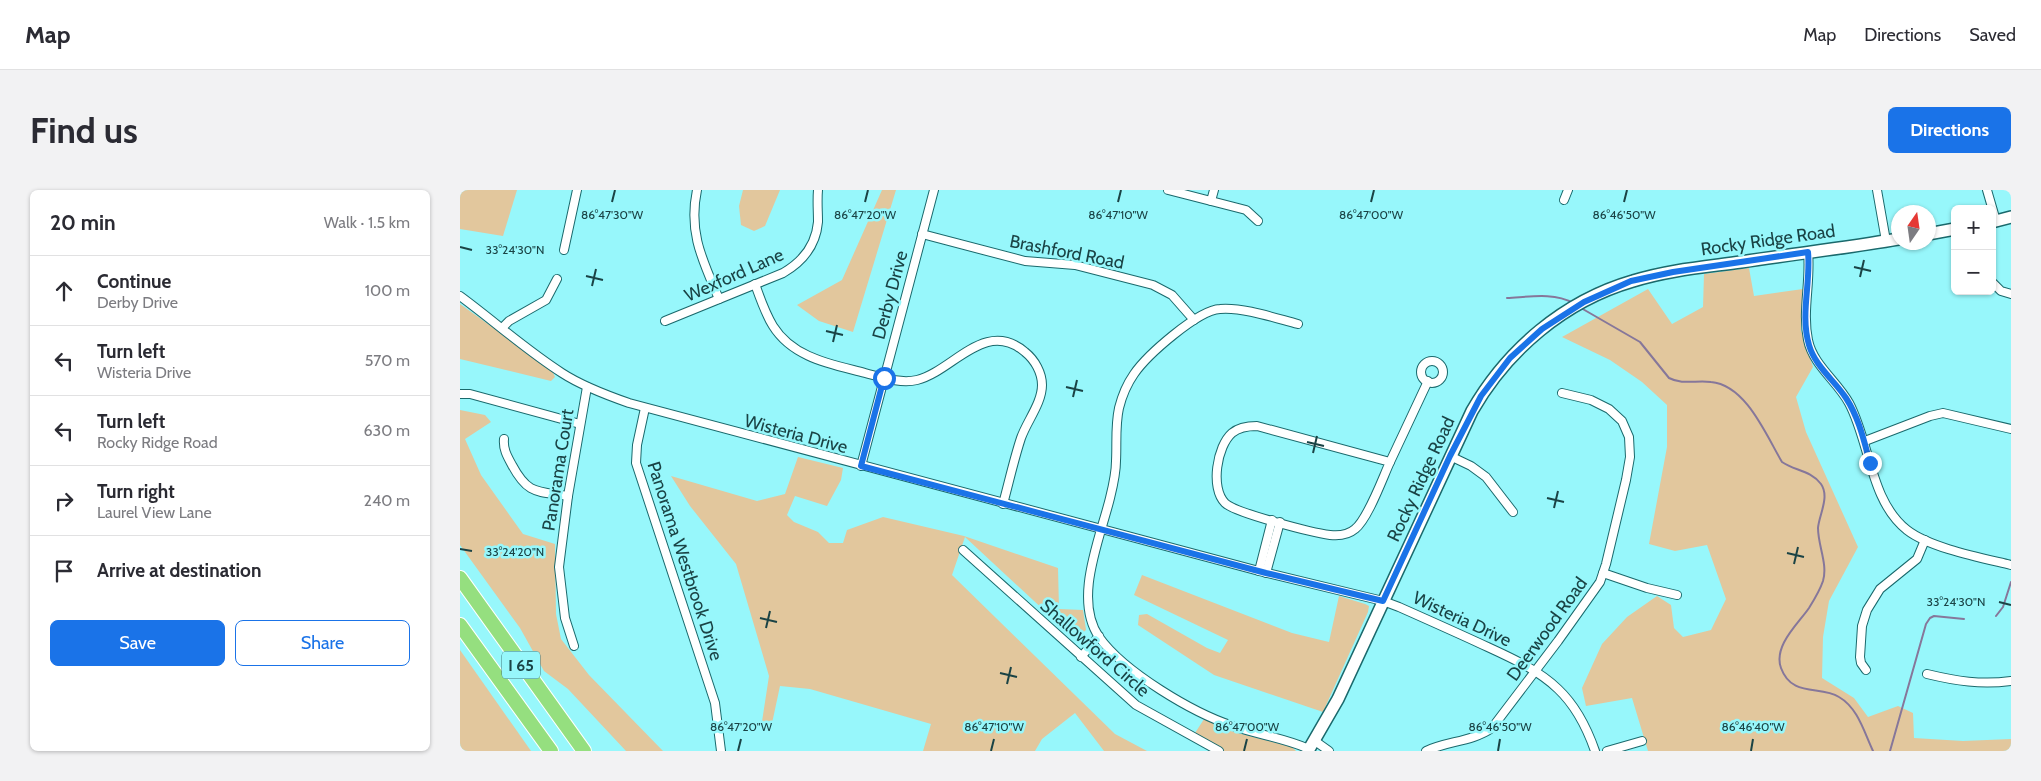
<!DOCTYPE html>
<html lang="en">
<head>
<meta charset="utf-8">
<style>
	body { margin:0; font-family:Cabin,sans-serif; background:#f2f2f3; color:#2b2b33 }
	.controls { position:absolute; right:15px; top:15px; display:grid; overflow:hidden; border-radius:8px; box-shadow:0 1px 4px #0004 }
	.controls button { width:45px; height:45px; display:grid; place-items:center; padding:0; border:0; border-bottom:1px solid #e1e1e2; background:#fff; color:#2b2b33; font:25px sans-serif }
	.compass { position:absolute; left:1431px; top:15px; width:45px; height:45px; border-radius:50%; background:#fff; box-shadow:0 1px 4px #0004; rotate:13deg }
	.stop { position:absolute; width:15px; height:15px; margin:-11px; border:4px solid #1a73e8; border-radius:50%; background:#fff }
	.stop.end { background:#1a73e8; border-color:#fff; box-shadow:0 1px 5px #0008 }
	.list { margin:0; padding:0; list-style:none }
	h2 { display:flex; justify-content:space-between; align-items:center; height:65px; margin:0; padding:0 20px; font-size:21px }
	h2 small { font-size:16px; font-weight:400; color:#7c7c81 }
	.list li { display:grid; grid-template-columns:32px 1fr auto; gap:15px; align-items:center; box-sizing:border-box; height:70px; padding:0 20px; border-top:1px solid #e1e1e2 }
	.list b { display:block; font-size:19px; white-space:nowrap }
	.list p { margin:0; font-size:16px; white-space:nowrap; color:#7c7c81 }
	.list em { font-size:16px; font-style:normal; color:#7c7c81 }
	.actions { display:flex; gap:10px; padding:15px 20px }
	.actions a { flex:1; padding:11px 0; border:1px solid #1a73e8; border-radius:8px; text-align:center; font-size:18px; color:#1a73e8 }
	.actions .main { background:#1a73e8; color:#fff }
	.icon { flex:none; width:28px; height:28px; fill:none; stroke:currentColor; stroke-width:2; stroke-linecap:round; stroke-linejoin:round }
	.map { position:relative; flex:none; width:1551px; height:561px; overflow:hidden; border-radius:8px }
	header { display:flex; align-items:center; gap:30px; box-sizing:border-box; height:70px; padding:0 25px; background:#fff; border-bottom:1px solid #e1e1e2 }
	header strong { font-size:24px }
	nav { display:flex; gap:28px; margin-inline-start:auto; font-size:18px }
	.intro { display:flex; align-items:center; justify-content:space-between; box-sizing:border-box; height:120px; padding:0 30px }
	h1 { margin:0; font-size:35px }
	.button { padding:12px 22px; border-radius:8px; background:#1a73e8; color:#fff; font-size:18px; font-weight:700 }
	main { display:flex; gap:30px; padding:0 30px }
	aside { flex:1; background:#fff; border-radius:8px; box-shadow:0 1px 4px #0004 }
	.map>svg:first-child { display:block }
	.green { fill:#e2c79d }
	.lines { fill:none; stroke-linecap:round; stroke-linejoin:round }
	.stream { stroke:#86779a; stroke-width:2 }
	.street-casing { stroke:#1a696c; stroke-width:10 }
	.secondary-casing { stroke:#1a696c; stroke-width:14 }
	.highway-casing { stroke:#fff; stroke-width:16 }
	.street { stroke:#fff; stroke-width:8 }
	.secondary { stroke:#fff; stroke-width:11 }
	.highway { stroke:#95df7f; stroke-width:14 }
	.route { stroke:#1a73e8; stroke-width:6 }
	.ticks { fill:none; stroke:#1a4345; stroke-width:2 }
	.labels { text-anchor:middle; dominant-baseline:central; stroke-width:5; stroke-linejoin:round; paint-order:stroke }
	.shield { fill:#97f7fb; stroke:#40797c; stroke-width:1 }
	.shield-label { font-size:16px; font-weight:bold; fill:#1a4345 }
	.street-label { font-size:18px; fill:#1a4345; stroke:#97f7fb }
	.ticks-label { font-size:12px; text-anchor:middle; fill:#1a4345; stroke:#97f7fb; stroke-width:5; stroke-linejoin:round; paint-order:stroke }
</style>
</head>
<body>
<header>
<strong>Map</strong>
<nav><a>Map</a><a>Directions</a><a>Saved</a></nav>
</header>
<div class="intro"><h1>Find us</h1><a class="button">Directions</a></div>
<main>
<aside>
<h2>20 min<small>Walk · 1.5 km</small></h2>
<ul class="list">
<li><svg class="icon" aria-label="ahead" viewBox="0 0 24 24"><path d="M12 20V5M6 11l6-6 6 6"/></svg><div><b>Continue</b><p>Derby Drive</p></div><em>100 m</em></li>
<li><svg class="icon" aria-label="left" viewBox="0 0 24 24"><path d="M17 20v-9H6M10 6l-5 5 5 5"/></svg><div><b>Turn left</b><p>Wisteria Drive</p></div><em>570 m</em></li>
<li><svg class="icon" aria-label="left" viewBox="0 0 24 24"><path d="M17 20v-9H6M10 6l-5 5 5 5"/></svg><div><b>Turn left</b><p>Rocky Ridge Road</p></div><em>630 m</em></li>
<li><svg class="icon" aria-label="right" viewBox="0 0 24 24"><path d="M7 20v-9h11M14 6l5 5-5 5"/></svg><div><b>Turn right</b><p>Laurel View Lane</p></div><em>240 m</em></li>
<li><svg class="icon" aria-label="arrive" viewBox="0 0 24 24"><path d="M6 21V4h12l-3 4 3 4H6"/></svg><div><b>Arrive at destination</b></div></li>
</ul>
<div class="actions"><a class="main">Save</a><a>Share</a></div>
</aside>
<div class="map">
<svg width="1551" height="561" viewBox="0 0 1551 561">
	<rect width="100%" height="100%" fill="#97f7fb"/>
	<!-- green -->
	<g class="green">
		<polygon points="0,0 57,0 43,46 0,39"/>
		<polygon points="283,0 320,0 305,36 294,41 281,35 279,16"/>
		<polygon points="422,0 436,0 393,142 359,131 337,115 382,90"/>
		<polygon points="1289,78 1294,106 1343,99 1341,140 1353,177 1336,207 1346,242 1398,357 1369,411 1363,447 1362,488 1394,508 1408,527 1438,516 1453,523 1454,548 1503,551 1551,549 1551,561 1188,561 1172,508 1126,516 1122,498 1142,454 1167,427 1197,406 1211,415 1214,438 1223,447 1251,440 1266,409 1247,355 1215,361 1189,354 1207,257 1207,215 1182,192 1150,170 1102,147 1188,99 1212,134 1243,117 1244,84"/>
		<polygon points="0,114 92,180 95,187 91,191 0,169"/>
		<polygon points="0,220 25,225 31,232 5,249 21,285 63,344 95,354 96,424 101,449 129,485 203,561 166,561 108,499 84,481 60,438 0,355"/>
		<polygon points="338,267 383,278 381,290 367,316 335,306 327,325 334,332 358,342 369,353 383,353 387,340 423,327 504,346 598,378 599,419 623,420 626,440 615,449 505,347 492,385 655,544 687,561 644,561 615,523 582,549 575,561 463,561 471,534 350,499 320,496 311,538 301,538 309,486 276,374 230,316 211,286 297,311 325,304"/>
		<polygon points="682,385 832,443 869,452 879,406 905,414 909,416 908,422 863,522 754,485 678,435 679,425 687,424 747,458 760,463 768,450 674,405"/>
		<polygon points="0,460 71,561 0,561"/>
		<polygon points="746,526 774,542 832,557 836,561 764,561 735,543"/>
	</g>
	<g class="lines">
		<!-- stream -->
		<g class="stream">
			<path d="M 1047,108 C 1068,107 1094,102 1113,113"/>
			<path d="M 1121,118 L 1180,152 L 1209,188 C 1222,195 1237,190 1251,192 C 1286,195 1306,245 1322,272 C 1335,281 1350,280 1361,294 C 1370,307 1359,325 1358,338 C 1358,356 1368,374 1363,391 C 1360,400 1354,410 1349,418 C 1338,434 1313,456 1321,478 C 1332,508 1360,495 1379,507 C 1398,518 1404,542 1413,561"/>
			<polyline points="1536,426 1543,417 1551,392"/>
			<polyline points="1430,561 1466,434 1470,428 1474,426 1504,429"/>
		</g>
		<defs>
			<g id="street">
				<path d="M 237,0 C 228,43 243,71 259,109"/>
				<polyline points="708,0 786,20 798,31"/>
				<polyline points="1417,0 1426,51"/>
				<polyline points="1527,0 1536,31"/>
				<polyline points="1104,10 1108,0"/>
				<polyline points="751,11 754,0"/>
				<polyline points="462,44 565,71 615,75 693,95 712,105 734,130"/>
				<polyline points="104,60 117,0"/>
				<path d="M 1348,62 C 1351,91 1342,121 1348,150 C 1353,175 1377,191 1389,213 C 1410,252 1410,311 1447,340 C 1470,358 1522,368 1551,375"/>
				<polyline points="1532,92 1541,101 1551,104"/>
				<path d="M 295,94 C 300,108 305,123 313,136 C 333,168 371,174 405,183 C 421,187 440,194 457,190 C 493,181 525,128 565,162 C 575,170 582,183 582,195 C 582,213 567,231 561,248 C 554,269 549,292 543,314"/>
				<path d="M 0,106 C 34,131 66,160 102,183 C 122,196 146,205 169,213 L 799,381 L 923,411 L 939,417 C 966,429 993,441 1019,453 C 1047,466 1076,478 1098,499 C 1116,516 1127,538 1135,561"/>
				<path d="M 205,131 L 323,83 C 342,72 356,55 358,32 C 358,21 357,11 358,0"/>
				<path d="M 838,134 C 815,128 783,117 760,119 C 738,120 687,165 674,184 C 667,194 662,206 659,218 C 655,236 657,253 656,271 C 656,284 653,296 650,308 C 640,349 613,409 639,447 C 664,482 733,523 773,536 C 799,545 825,548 849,559"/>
				<polyline points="42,138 49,131 86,110 97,89"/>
				<circle cx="972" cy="182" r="11"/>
				<polyline points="0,204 10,204 120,234"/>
				<polyline points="185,218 177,255 176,273 255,513 261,561"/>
				<path d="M 797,236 L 930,272 C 923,287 908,329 895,339 C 888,345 879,346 870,345 C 854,343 775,323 765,313 C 750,298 757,256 772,243 C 779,237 788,236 797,236 Z"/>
				<path d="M 44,249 C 43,259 47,266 52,275 C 68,305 77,301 108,306"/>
				<polyline points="1405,251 1470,226 1483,223 1551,239"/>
				<polyline points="990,266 1011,276 1026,287 1053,322"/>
				<polyline points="930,272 968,191"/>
				<polyline points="401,276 474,0"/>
				<polyline points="503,360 676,515 759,561"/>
				<polyline points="799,381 812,330"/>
				<polyline points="806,383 820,332"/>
				<polyline points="1143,383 1187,398 1217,405"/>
				<polyline points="114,456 105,428 99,377 108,306 127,197"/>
				<polyline points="621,467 639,446"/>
				<polyline points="1406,480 1401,473 1400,467 1402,436 1407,420 1420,399 1457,369 1465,350"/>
				<path d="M 1467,484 C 1496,491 1521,495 1551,491"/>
				<polyline points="855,551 869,561"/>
				<path d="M 966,561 C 987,551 1012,552 1032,538 L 1098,451 L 1140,392 L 1146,374 L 1166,290 L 1170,267 L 1169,247 L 1162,231 L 1149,219 L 1131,210 L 1102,203"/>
				<polyline points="1147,561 1182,551"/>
			</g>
			<g id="secondary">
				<polyline points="1532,32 1551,27"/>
				<polyline points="1468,44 1495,39"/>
				<path d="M 848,561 L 878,509 L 1012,221 C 1047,160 1104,111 1173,91 C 1208,80 1245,77 1281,72 C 1333,64 1386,58 1438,49"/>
			</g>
			<g id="highway">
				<polyline points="0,388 124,561"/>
				<polyline points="0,435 91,561"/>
			</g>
		</defs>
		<!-- street casing -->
		<use href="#street" class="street-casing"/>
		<!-- secondary casing -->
		<use href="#secondary" class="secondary-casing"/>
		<!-- highway casing -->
		<use href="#highway" class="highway-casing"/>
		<!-- street -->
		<use href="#street" class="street"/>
		<!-- secondary -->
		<use href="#secondary" class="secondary"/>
		<!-- highway -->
		<use href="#highway" class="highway"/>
	</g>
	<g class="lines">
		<!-- route -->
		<path class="route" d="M 424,188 L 401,276 L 806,383 L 923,411 L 990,266 L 1021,206 L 1050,168 L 1082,139 L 1124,112 L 1171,91 L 1213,82 L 1348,62 C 1351,93 1340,124 1349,155 C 1355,176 1374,190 1386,208 C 1399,228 1404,251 1410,273"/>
	</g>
	<!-- ticks -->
	<path class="ticks" d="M 152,12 L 155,0M 405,12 L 408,0M 658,12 L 661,0M 911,12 L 914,0M 1164,12 L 1167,0M 0,57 L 12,60M 1394,77 L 1411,81M 126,86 L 143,90M 1400,87 L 1404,70M 132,96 L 136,79M 366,141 L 383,145M 373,152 L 377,135M 606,197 L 623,201M 613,207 L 617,190M 847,252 L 864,256M 853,263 L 857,246M 1087,308 L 1104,312M 1094,318 L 1098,301M 0,359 L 12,361M 1327,363 L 1344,367M 1334,374 L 1338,357M 1539,412 L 1551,415M 300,428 L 317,432M 306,438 L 310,421M 540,483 L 557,487M 547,494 L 551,477M 278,561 L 281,549M 531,561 L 534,549M 784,561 L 787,549M 1038,561 L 1040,549M 1291,561 L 1293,549"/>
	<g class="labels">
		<!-- shield labels -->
		<rect class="shield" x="42" y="461.5" width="38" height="27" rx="4"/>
		<g class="shield-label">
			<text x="61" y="475">I 65</text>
		</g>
		<!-- street labels -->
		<g class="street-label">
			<text transform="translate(1308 50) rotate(-8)">Rocky Ridge Road</text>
			<text transform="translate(607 62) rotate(11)">Brashford Road</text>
			<text transform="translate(274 85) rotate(-24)">Wexford Lane</text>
			<text transform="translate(430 105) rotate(-75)">Derby Drive</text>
			<text transform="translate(336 244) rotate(15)">Wisteria Drive</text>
			<text transform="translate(98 280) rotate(-81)">Panorama Court</text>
			<text transform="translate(961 289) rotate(-65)">Rocky Ridge Road</text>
			<text transform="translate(225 371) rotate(72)">Panorama Westbrook Drive</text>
			<text transform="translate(1002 429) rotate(25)">Wisteria Drive</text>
			<text transform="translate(1087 439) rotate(-54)">Deerwood Road</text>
			<text transform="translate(635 458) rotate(41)">Shallowford Circle</text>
		</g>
	</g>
	<g class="ticks-label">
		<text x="152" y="29">86°47'30"W</text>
		<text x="405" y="29">86°47'20"W</text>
		<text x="658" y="29">86°47'10"W</text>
		<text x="911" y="29">86°47'00"W</text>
		<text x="1164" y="29">86°46'50"W</text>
		<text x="55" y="64">33°24'30"N</text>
		<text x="55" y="366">33°24'20"N</text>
		<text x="1496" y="416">33°24'30"N</text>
		<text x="281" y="541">86°47'20"W</text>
		<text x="534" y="541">86°47'10"W</text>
		<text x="787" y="541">86°47'00"W</text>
		<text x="1040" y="541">86°46'50"W</text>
		<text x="1293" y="541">86°46'40"W</text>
	</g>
</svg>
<div class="controls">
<button>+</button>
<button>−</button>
</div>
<svg class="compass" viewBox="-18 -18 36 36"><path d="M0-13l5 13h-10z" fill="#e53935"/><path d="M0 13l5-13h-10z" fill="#7c7c81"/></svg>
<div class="stop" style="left:424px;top:188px"></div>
<div class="stop end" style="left:1410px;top:273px"></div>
</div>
</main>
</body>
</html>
